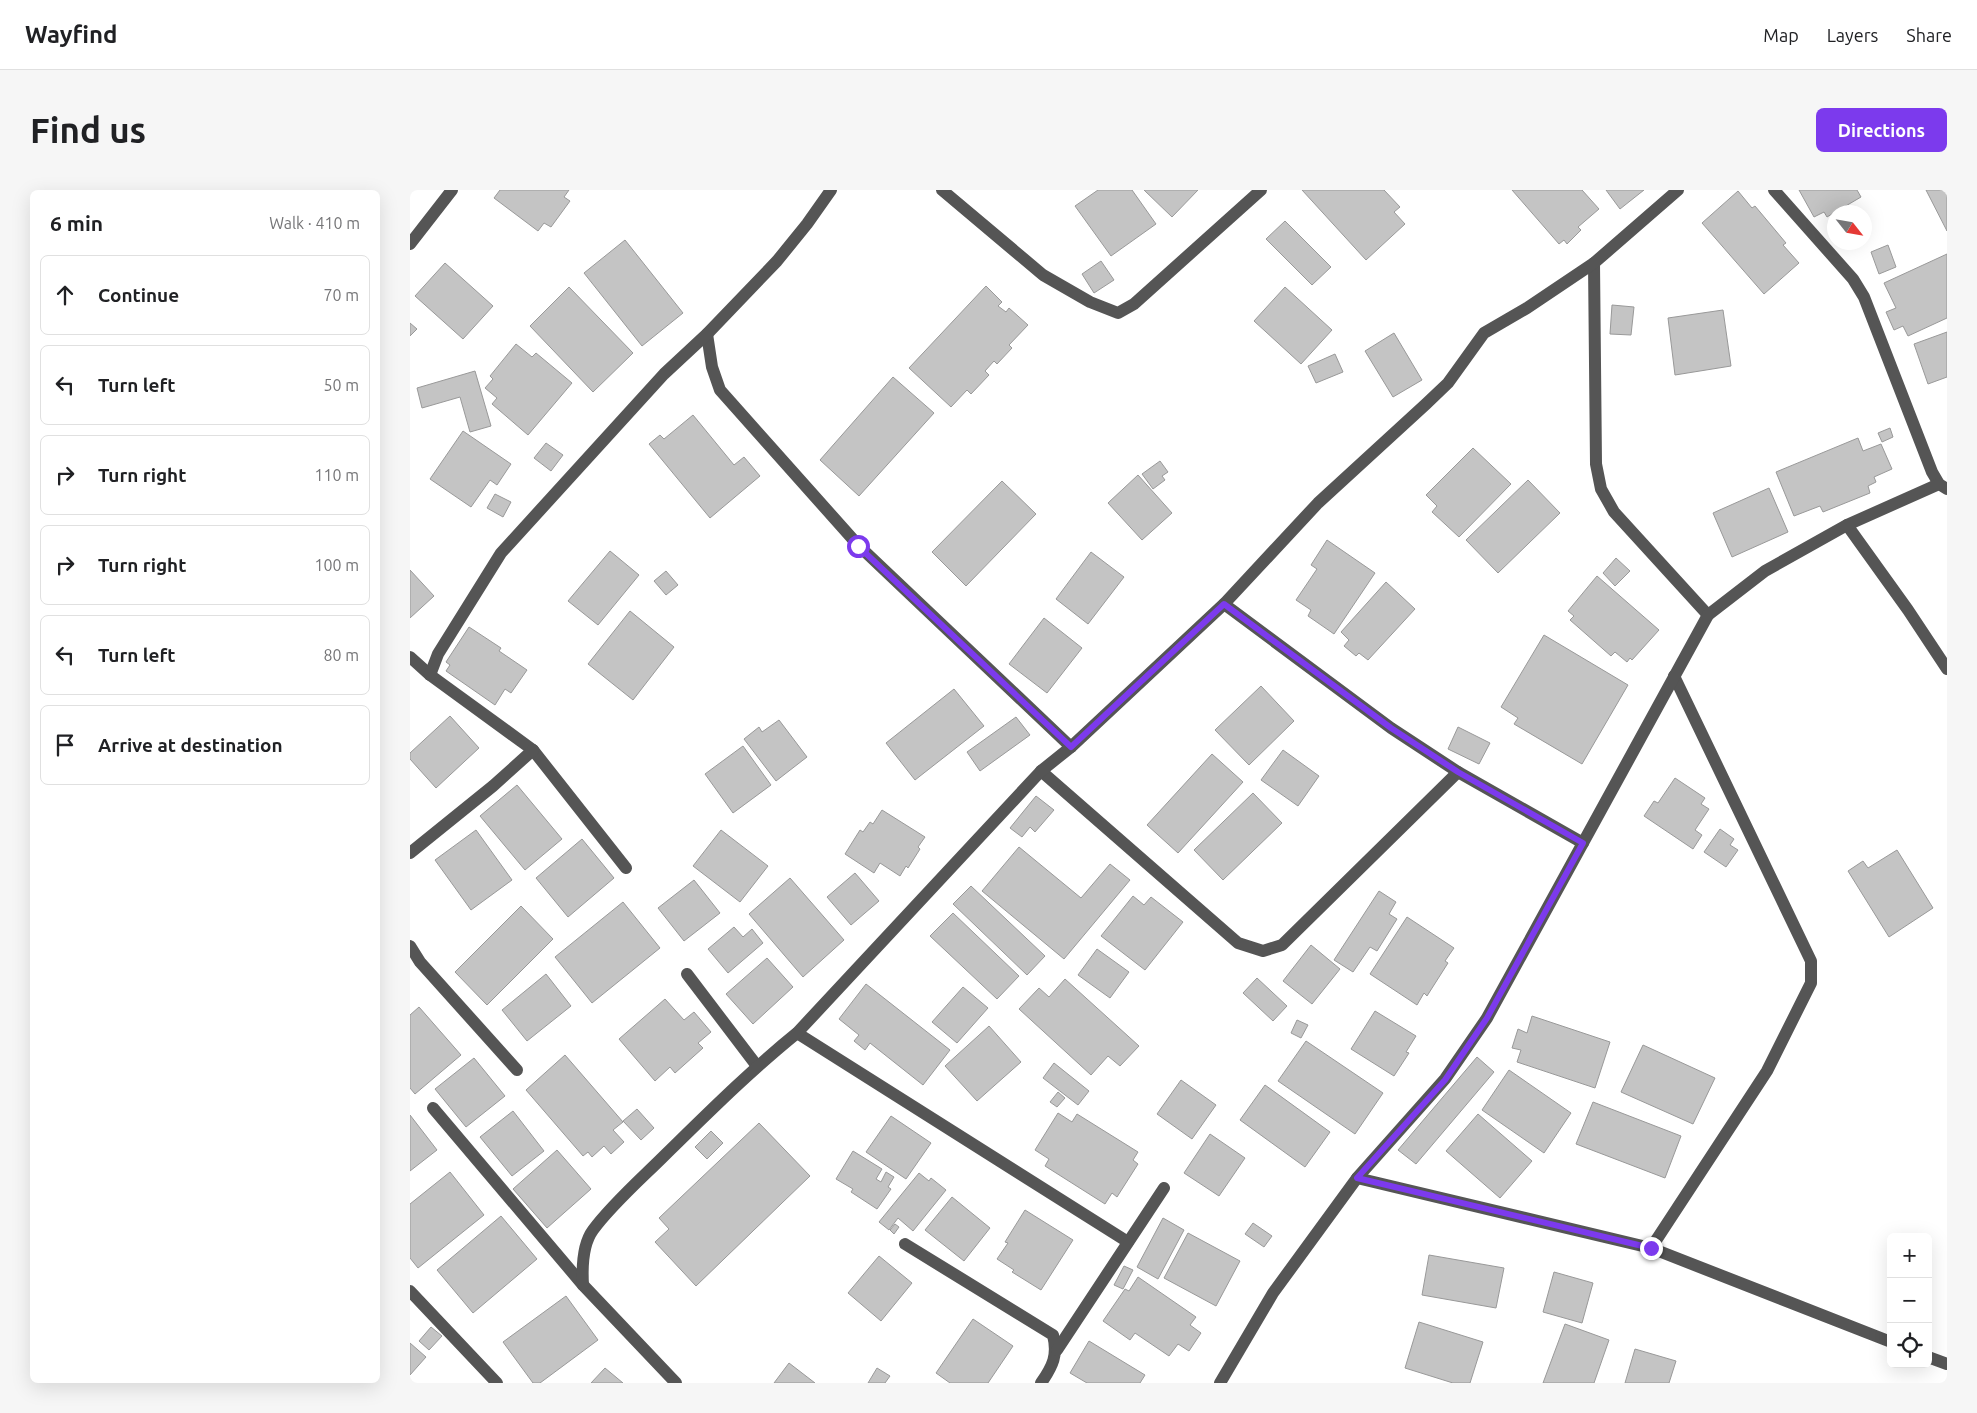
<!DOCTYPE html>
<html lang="en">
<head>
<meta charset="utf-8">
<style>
	body { margin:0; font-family:Ubuntu,sans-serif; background:#f6f6f6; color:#202124 }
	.controls { position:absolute; right:15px; bottom:15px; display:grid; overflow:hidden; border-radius:8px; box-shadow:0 5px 20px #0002 }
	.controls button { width:45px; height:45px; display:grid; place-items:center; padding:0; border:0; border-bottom:1px solid #e0e0e0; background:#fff; color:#202124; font:25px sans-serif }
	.compass { position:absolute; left:1417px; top:15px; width:45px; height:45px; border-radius:50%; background:#fff; box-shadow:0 5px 20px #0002; rotate:121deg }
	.stop { position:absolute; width:15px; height:15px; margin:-11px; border:4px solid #7c3aed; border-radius:50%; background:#fff }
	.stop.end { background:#7c3aed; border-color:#fff; box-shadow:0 1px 5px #0008 }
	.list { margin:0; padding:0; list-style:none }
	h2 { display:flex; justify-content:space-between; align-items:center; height:65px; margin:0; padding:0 20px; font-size:21px }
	h2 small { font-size:16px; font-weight:400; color:#757577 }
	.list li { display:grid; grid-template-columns:32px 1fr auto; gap:15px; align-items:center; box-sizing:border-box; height:80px; margin:0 10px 10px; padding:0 10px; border:1px solid #e0e0e0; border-radius:8px }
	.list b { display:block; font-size:19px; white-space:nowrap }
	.list em { font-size:16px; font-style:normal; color:#757577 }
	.icon { flex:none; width:28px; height:28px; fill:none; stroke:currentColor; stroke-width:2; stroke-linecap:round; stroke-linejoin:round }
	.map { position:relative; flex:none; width:1537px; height:1193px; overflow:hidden; border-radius:8px }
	header { display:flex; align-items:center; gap:30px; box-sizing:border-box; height:70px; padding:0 25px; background:#fff; border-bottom:1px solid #e0e0e0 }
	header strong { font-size:24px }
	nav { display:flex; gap:28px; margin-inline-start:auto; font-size:18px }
	.intro { display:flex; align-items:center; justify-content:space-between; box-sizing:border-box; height:120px; padding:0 30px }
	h1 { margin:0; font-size:35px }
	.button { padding:12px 22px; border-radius:8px; background:#7c3aed; color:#fff; font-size:18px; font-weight:700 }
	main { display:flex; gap:30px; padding:0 30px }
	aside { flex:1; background:#fff; border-radius:8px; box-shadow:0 5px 20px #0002 }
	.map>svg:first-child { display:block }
	.building { fill:#c4c4c4; stroke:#999 }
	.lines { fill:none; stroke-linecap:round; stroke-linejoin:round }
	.minor { stroke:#555; stroke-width:12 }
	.route { stroke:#7c3aed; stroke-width:6 }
</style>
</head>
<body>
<header>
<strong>Wayfind</strong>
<nav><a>Map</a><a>Layers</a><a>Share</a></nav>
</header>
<div class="intro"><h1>Find us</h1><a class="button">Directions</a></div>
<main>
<aside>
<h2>6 min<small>Walk · 410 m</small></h2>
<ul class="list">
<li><svg class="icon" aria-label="ahead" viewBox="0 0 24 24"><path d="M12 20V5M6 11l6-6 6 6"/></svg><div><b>Continue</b></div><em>70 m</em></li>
<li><svg class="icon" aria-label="left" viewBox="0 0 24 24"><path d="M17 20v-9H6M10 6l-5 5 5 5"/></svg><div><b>Turn left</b></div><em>50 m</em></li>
<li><svg class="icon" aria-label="right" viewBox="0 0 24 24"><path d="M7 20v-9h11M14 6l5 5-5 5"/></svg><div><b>Turn right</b></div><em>110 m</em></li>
<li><svg class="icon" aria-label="right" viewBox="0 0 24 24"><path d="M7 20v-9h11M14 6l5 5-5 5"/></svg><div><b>Turn right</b></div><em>100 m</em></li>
<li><svg class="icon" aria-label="left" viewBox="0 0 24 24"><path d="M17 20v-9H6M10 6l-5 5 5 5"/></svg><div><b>Turn left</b></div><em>80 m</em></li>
<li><svg class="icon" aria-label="arrive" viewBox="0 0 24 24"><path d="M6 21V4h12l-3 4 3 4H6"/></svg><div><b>Arrive at destination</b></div></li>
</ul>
</aside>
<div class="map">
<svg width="1537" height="1193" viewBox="0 0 1537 1193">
	<rect width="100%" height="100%" fill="#fff"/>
	<!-- building -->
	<g class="building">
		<polygon points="90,0 159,0 154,7 160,11 141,37 134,33 128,41 84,8"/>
		<polygon points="688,0 722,0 746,34 701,66 665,16"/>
		<polygon points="734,0 788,0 762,27"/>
		<polygon points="892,0 974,0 990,17 984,22 995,34 956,70"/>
		<polygon points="1102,0 1172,0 1189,19 1168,37 1171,40 1157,54 1154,50 1149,54"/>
		<polygon points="1196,0 1234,0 1210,19"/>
		<polygon points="1389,0 1447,0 1451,7 1417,27 1414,22 1404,27"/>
		<polygon points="1516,0 1537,0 1537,41"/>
		<polygon points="1328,1 1342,18 1345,16 1376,53 1373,55 1389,73 1354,104 1292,33"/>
		<polygon points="875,31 921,77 902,95 856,49"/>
		<polygon points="215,50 273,123 232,156 174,83"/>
		<polygon points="1478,55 1486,77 1469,84 1461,62"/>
		<polygon points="1537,64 1537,128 1498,146 1493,136 1484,140 1476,122 1486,118 1474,93"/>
		<polygon points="691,71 704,90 684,103 672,84"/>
		<polygon points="35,73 83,116 53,149 5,106"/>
		<polygon points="576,96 592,112 588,116 596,122 599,118 618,135 599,155 602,158 587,174 584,171 575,181 579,185 561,204 557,200 541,217 499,178"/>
		<polygon points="159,97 223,163 183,202 120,136"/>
		<polygon points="875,97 922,140 891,174 844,131"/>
		<polygon points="1202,115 1224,117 1221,145 1200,144"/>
		<polygon points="1313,120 1321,176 1265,185 1258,128"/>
		<polygon points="0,133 7,139 0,146"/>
		<polygon points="1537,142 1537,187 1518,194 1504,154"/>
		<polygon points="984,143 1012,190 983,207 955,161"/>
		<polygon points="106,154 122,167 126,163 162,193 118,245 82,214 87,208 75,198 83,189 80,186"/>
		<polygon points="925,164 933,182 906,193 898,176"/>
		<polygon points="65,181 81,236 60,242 50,207 12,218 7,198"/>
		<polygon points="483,187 524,223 449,306 410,270"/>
		<polygon points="283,225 324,275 334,267 350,286 300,328 239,254 250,245 254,249"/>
		<polygon points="1480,238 1483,247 1472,252 1468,243"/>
		<polygon points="53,241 101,274 87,295 80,290 61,317 20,289"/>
		<polygon points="1448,248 1453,261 1471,254 1482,279 1464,287 1466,292 1458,296 1460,303 1413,322 1410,316 1384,326 1366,282"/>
		<polygon points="136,253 153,265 141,281 124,268"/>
		<polygon points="1063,258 1101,294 1049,347 1022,322 1027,316 1016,305"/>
		<polygon points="750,271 758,282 752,286 755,290 743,299 732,284"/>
		<polygon points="728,285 762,323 732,350 698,313"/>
		<polygon points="1118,290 1150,323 1088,383 1056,350"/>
		<polygon points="592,291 626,324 556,396 522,362"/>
		<polygon points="1359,298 1378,342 1322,367 1303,323"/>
		<polygon points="85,304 101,312 93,327 77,318"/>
		<polygon points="917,350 965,383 924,444 898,426 901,420 886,410 907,379 901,375"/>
		<polygon points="200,361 229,385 188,435 158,411"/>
		<polygon points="681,362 714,387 678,434 646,409"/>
		<polygon points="1206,368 1220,381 1205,396 1193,383"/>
		<polygon points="0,380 24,406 0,428"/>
		<polygon points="256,381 268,395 256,405 244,391"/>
		<polygon points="1187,386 1249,440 1222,470 1220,468 1217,472 1205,462 1201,466 1160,430 1164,426 1158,421"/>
		<polygon points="976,392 1005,419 958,470 949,463 946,466 934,456 939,450 931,442"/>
		<polygon points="220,421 264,457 223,510 178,474"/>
		<polygon points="634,428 672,458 637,503 599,474"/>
		<polygon points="59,437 91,458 89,461 117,480 101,503 95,499 85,515 36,481 40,475 36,472"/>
		<polygon points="1134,445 1218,495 1172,574 1104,534 1108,528 1091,517"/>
		<polygon points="851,496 884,531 839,575 805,540"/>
		<polygon points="544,499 574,536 505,590 476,553"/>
		<polygon points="40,526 69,558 26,598 0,569 0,563"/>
		<polygon points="606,527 620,545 570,581 557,562"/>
		<polygon points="369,530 397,567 366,591 334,549 349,537 352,542"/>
		<polygon points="1048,537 1080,553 1069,574 1038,559"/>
		<polygon points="333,556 361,595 323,623 295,584"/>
		<polygon points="873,560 909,586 888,616 851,590"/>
		<polygon points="802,564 833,592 768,663 737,635"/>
		<polygon points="1265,588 1295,608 1291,614 1299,619 1285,640 1292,645 1283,659 1234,626 1244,611 1248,613"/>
		<polygon points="107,595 152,649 115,680 70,626"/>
		<polygon points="843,603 872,633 813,690 784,660"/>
		<polygon points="626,606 644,620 625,642 620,637 612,647 600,638"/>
		<polygon points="472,620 515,647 508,657 510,659 498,678 496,676 490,686 470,673 464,683 435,664 450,640 453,642 460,632 463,634"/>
		<polygon points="1310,639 1324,649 1320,655 1328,660 1316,677 1294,662"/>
		<polygon points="66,640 102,690 61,720 25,670"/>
		<polygon points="311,640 358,676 330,712 283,676"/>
		<polygon points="172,649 204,688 158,727 126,688"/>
		<polygon points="609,657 671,708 700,674 720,690 654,769 572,701"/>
		<polygon points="1487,660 1523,718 1479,747 1438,681 1453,671 1458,678"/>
		<polygon points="445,683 469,711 441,735 417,707"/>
		<polygon points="380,688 434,750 393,787 339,724"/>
		<polygon points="284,690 310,723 274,751 248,718"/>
		<polygon points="561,696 635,766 617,785 543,714"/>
		<polygon points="969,701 986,712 979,724 987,729 967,761 960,757 943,782 924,770"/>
		<polygon points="723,706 734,715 741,707 773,732 735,780 691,746"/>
		<polygon points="213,712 250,758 182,813 145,767"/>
		<polygon points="111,716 143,749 77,815 45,782"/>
		<polygon points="543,723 609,786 587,809 520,746"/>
		<polygon points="997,727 1044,758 1035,771 1038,773 1017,806 1014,803 1007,815 960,784"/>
		<polygon points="324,737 333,747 342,739 353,753 318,783 298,759"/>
		<polygon points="901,755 930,779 902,814 873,791"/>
		<polygon points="687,759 719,782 700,808 668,785"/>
		<polygon points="357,768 383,797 343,834 316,804"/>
		<polygon points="136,784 161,816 117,851 92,820"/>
		<polygon points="847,788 877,816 863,831 833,803"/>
		<polygon points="655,789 729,856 710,876 698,866 681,885 609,819 629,798 639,807"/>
		<polygon points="456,794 540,860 513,895 460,853 455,860 444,851 449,845 429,829"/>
		<polygon points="553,797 578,818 547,853 522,832"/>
		<polygon points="255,809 274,830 284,822 301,842 288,853 293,858 265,883 260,877 245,891 209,849"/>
		<polygon points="9,817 51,865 5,904 0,898 0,825"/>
		<polygon points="965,821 1006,846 996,862 999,863 984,886 941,859"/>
		<polygon points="1122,826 1200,852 1185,898 1107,872 1111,860 1102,858 1108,839 1117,843"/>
		<polygon points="887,830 898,835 891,848 881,843"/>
		<polygon points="579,836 611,872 567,911 535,876"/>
		<polygon points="896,851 973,903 945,944 868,891"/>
		<polygon points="1233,855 1305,888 1283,934 1211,902"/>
		<polygon points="155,865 213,932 203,940 214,952 201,964 194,956 182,967 178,962 173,966 116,900"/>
		<polygon points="1067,867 1084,882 1006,974 988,960"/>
		<polygon points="64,868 95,906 56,937 25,899"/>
		<polygon points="644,873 679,901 668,915 633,888"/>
		<polygon points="1099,880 1161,923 1134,963 1072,920"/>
		<polygon points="771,890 806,915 782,949 747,924"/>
		<polygon points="855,895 920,942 895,977 830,930"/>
		<polygon points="648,902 655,908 647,917 640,912"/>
		<polygon points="1183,912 1271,946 1255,988 1166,954"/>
		<polygon points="227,919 244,938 231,950 213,931"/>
		<polygon points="103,921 134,961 102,986 70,947"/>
		<polygon points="648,923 662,932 667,924 728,962 723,970 728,974 707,1007 702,1003 695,1014 635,976 639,969 625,960"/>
		<polygon points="1068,924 1122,971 1090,1008 1036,961"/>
		<polygon points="0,925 27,960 0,981"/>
		<polygon points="481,926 521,953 496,989 456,962"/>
		<polygon points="349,933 400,986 286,1096 245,1052 259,1039 249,1028"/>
		<polygon points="301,941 313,953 297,969 285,957"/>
		<polygon points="800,944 835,968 809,1006 774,983"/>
		<polygon points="147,960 181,999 137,1038 103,999"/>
		<polygon points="443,961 472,979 466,989 471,992 476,982 484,987 478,997 481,999 467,1019 441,1002 443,999 426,989"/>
		<polygon points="40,982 74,1025 8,1078 0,1068 0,1014"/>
		<polygon points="509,983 519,991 521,988 536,1000 503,1041 488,1028 479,1040 469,1032"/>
		<polygon points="542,1007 580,1038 554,1071 515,1040"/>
		<polygon points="615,1020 663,1050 631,1100 602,1082 604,1080 587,1069 598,1053 595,1052"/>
		<polygon points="91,1026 127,1069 63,1123 27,1080"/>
		<polygon points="753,1028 774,1040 748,1089 727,1077"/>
		<polygon points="843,1033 862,1046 854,1057 835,1044"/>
		<polygon points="485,1034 489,1037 484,1044 480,1040"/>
		<polygon points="778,1043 830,1071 806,1116 754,1088"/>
		<polygon points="1019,1065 1094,1078 1086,1118 1012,1105"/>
		<polygon points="469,1066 502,1093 471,1131 438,1103"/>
		<polygon points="714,1076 723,1080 713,1099 704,1095"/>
		<polygon points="1144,1082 1183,1093 1172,1133 1133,1122"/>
		<polygon points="728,1087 786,1127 780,1135 791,1143 779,1161 768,1154 759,1166 725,1143 720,1150 693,1131 715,1099 719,1101"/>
		<polygon points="156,1106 188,1150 130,1193 123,1193 93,1152"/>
		<polygon points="563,1129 603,1156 578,1193 540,1193 526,1183"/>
		<polygon points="1009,1132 1073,1152 1060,1193 1043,1193 995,1178"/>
		<polygon points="1155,1134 1199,1150 1184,1193 1133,1193"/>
		<polygon points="21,1137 32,1146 19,1160 9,1151"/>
		<polygon points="679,1151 735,1185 730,1193 677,1193 660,1183"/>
		<polygon points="0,1153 16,1167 0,1185"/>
		<polygon points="1225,1159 1266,1171 1259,1193 1215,1193"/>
		<polygon points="379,1173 405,1193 364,1193"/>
		<polygon points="195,1178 213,1193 181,1193"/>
		<polygon points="467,1178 480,1186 475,1193 458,1193"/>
	</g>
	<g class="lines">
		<!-- minor -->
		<g class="minor">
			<polyline points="532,0 633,85 680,112 708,123 724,114 851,0"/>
			<polyline points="1364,0 1443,89 1454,107 1522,282 1529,294 1537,299"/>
			<polyline points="0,54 42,0"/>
			<polyline points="1184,73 1186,274 1191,299 1204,322 1298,425"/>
			<polyline points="297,144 302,177 310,200 448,355 661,557"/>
			<polyline points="1437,335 1498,420 1537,479"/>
			<polyline points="814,414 981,538 1048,582 1173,653"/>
			<polyline points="0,467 20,485 123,560 216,678"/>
			<polyline points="20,485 28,464 91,363 254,184 297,144 367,71 397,34 421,0"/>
			<polyline points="631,581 828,753 853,761 872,755 1048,582"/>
			<polyline points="0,663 83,596 123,560"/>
			<polyline points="0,756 10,772 107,880"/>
			<polyline points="277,784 347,876"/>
			<polyline points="387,843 718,1052"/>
			<polyline points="23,918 173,1095 266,1193"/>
			<polyline points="947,988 1241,1058 1481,1152"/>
			<path d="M 495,1054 L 643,1145 C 648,1165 643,1176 631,1193"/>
			<polyline points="1241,1058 1357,881 1401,793 1401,771 1264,486"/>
			<path d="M 173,1095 C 172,1078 172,1055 183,1040 C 202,1014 232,988 255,965 C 298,923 340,881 387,843 L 631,581 L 661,557 L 814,414 L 908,313 L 1016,214 L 1038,193 L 1074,143 L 1117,118 L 1184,73 L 1268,0"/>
			<polyline points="0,1101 87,1193"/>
			<polyline points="647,1160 754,998"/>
			<polyline points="1518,1167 1537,1174"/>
			<polyline points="810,1193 863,1103 947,988 1035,889 1077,828 1298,425 1355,381 1437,335 1529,294"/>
		</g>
	</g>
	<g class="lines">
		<!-- route -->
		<polyline class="route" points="448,356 661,557 814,414 981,538 1048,582 1173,653 1077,828 1035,890 947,988 1241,1058"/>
	</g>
</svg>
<div class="controls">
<button>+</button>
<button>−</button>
<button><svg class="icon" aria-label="locate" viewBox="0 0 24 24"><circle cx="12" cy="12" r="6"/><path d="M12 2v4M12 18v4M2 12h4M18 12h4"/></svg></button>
</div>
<svg class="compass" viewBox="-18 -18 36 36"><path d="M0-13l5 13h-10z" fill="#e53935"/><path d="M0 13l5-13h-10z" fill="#757577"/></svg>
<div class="stop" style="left:448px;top:356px"></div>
<div class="stop end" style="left:1241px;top:1058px"></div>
</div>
</main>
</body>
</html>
